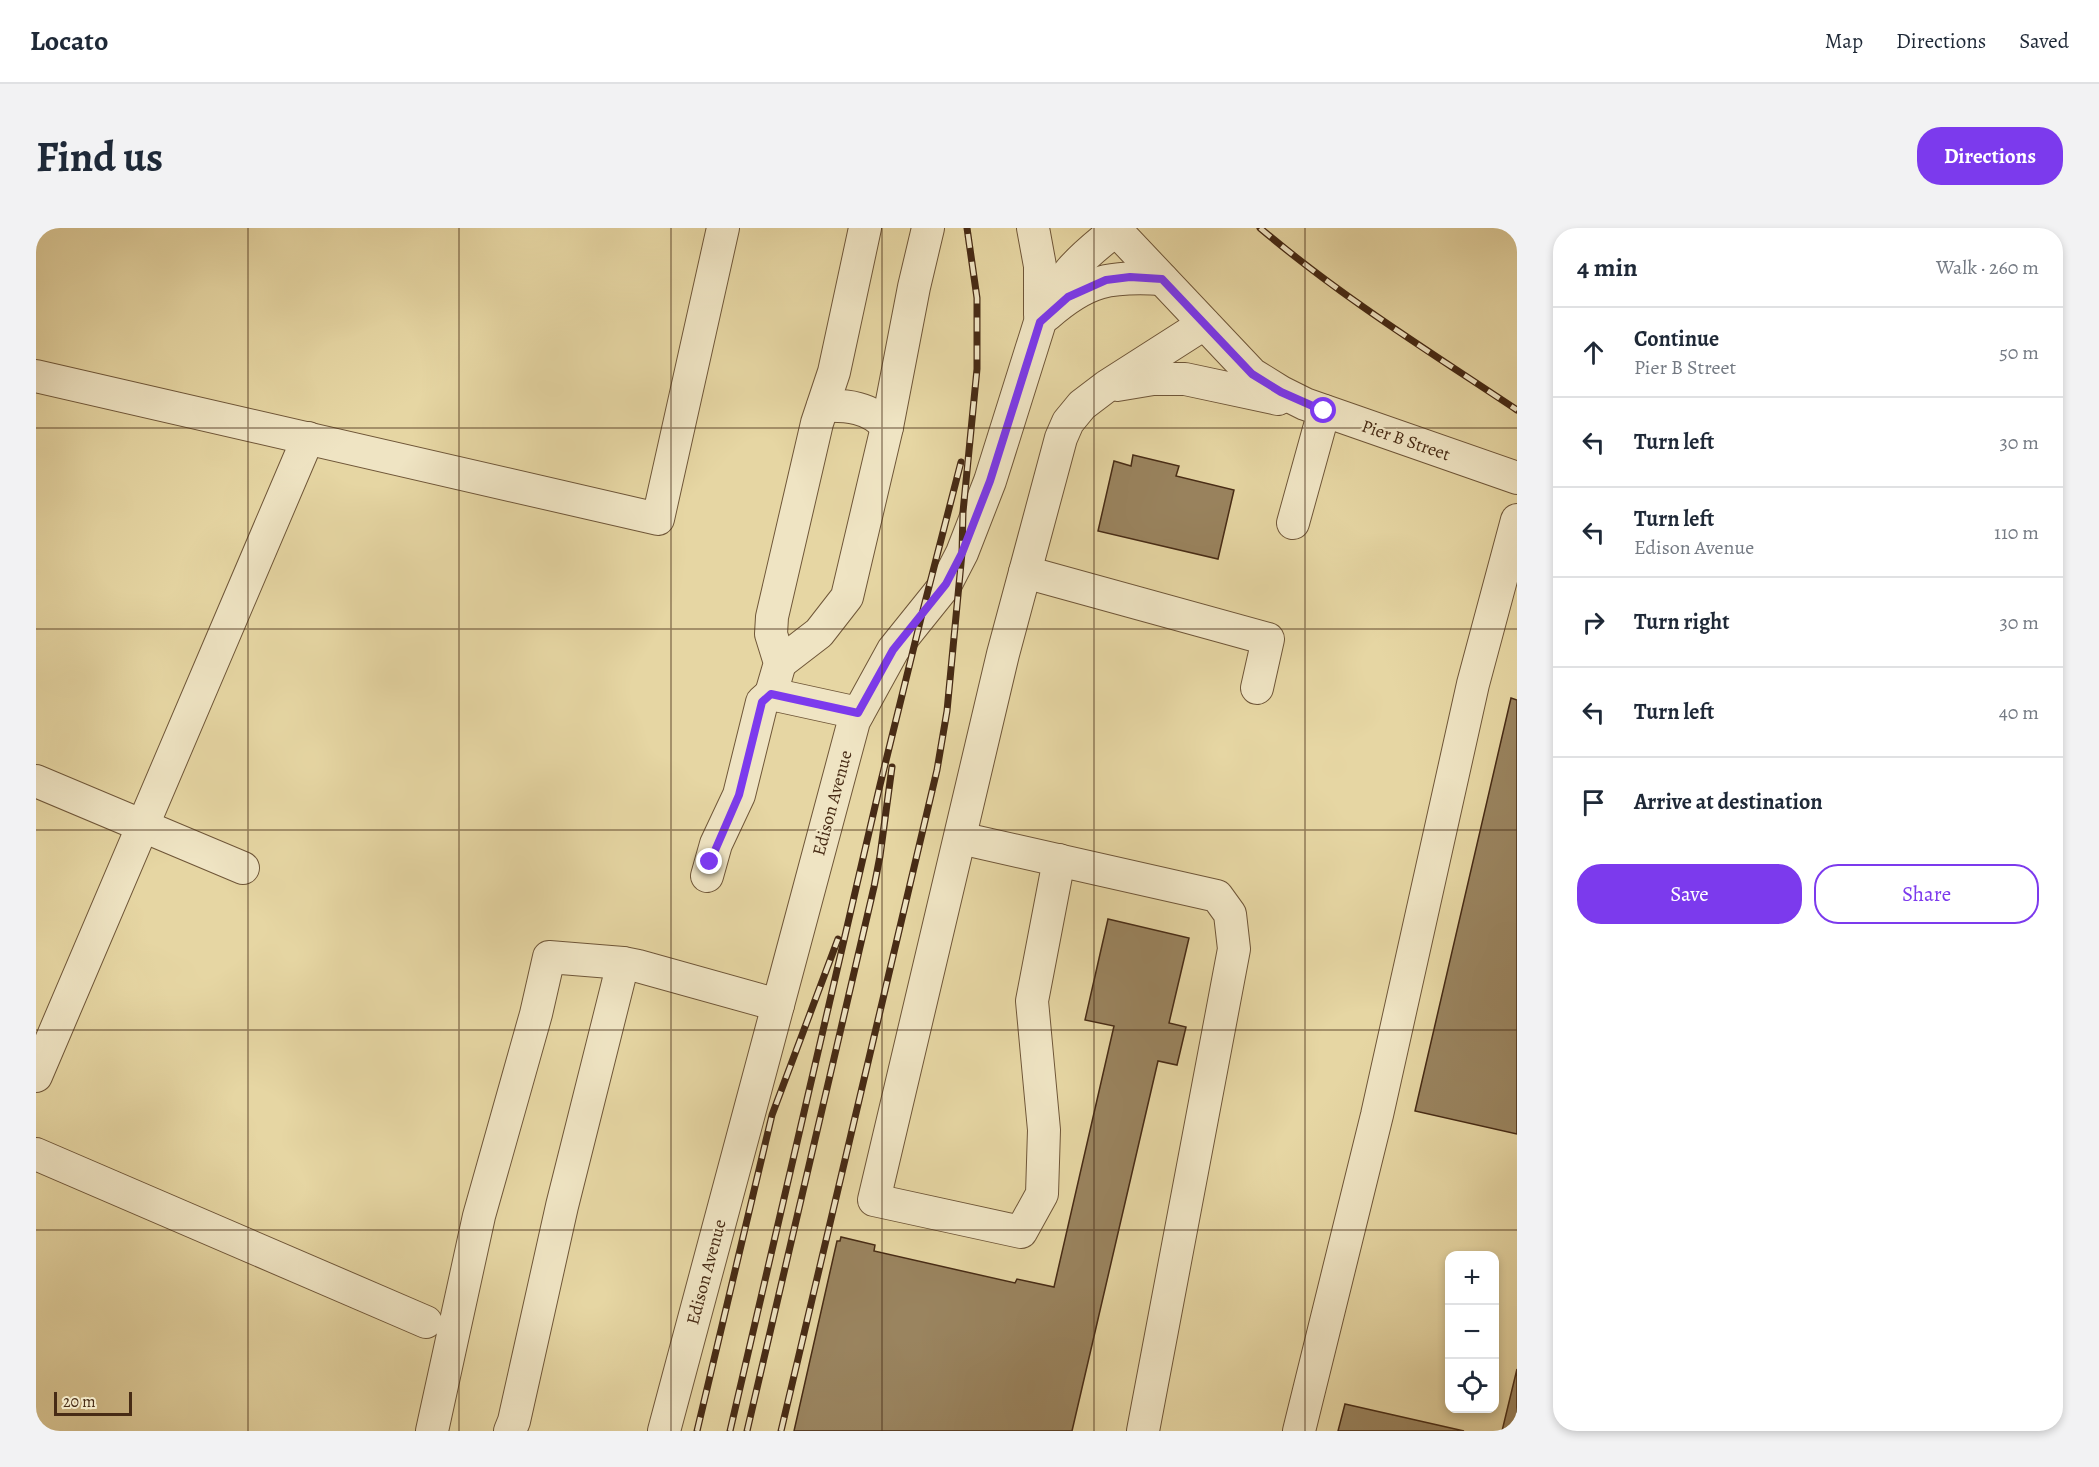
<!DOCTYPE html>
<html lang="en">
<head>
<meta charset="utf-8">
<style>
	body { margin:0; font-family:Alegreya,serif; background:#f2f2f3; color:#1f2937 }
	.controls { position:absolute; right:18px; bottom:18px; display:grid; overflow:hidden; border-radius:12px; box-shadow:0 3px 9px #0003 }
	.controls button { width:54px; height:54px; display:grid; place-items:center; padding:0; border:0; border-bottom:2px solid #e0e1e3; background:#fff; color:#1f2937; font:30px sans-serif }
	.scale { position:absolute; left:18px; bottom:15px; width:78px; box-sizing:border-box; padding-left:6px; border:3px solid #472b15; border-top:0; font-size:16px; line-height:21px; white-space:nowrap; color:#472b15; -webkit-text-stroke:4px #efe4c3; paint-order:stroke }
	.stop { position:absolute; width:18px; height:18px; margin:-14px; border:4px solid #7c3aed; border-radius:50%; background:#fff }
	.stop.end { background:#7c3aed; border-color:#fff; box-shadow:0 2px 6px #0008 }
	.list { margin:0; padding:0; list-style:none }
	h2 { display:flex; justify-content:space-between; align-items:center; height:78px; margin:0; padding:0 24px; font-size:26px }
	h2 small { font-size:20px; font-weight:400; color:#747a83 }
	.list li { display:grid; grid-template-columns:39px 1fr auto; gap:18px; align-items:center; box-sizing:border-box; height:90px; padding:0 24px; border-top:2px solid #e0e1e3 }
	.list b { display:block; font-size:22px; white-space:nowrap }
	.list p { margin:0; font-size:20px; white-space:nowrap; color:#747a83 }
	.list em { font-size:20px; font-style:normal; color:#747a83 }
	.actions { display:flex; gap:12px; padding:18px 24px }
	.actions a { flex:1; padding:14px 0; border:2px solid #7c3aed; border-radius:24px; text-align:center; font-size:21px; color:#7c3aed }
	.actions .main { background:#7c3aed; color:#fff }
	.icon { flex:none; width:33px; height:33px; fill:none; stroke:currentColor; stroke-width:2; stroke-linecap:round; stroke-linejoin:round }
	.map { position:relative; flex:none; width:1481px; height:1203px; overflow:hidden; border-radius:24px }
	header { display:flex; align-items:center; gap:36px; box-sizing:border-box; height:84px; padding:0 30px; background:#fff; border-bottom:2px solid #e0e1e3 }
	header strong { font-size:28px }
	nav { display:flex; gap:33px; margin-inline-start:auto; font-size:21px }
	.intro { display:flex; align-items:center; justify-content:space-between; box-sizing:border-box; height:144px; padding:0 36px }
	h1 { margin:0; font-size:42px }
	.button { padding:15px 27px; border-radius:24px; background:#7c3aed; color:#fff; font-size:21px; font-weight:700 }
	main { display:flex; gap:36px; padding:0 36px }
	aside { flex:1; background:#fff; border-radius:24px; box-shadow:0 3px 9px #0003 }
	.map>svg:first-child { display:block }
	.building { fill:#9a845f; stroke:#472b15; stroke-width:1.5 }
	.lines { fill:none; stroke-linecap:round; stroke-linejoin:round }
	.minor-casing { stroke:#6f5638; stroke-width:34 }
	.minor { stroke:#efe4c3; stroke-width:32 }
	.rail-casing { stroke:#472b15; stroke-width:7 }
	.rail { stroke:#efe4c3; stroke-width:4.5; stroke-dasharray:14; stroke-linecap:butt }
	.route { stroke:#7c3aed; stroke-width:8 }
	.grid { fill:none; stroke:#472b15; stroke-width:1.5; stroke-opacity:0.55 }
	.labels { text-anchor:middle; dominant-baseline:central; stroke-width:4.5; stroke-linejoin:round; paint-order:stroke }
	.street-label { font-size:18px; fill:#472b15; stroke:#efe4c3 }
</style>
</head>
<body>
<header>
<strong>Locato</strong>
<nav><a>Map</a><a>Directions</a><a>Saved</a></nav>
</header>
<div class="intro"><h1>Find us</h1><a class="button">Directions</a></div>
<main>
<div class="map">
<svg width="1481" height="1203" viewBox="0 0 1481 1203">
	<rect width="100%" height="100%" fill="#e6d6a3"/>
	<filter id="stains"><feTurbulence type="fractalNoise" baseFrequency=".00333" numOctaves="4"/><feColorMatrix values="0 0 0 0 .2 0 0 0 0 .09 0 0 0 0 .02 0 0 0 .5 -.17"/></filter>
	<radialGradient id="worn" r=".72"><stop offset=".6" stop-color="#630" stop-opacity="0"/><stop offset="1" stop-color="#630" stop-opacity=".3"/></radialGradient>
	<!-- building -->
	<g class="building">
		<polygon points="1097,227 1143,238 1140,248 1198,262 1182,331 1062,303 1078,233 1095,238"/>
		<polygon points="1475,470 1481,472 1481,906 1379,883"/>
		<polygon points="1072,691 1153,710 1133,795 1150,799 1141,837 1122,833 1036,1203 758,1203 801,1013 804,1013 805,1009 839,1017 838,1023 979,1055 981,1051 1018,1059 1078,798 1049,792"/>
		<polygon points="1481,1141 1481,1203 1466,1203"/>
		<polygon points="1309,1176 1428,1203 1302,1203"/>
	</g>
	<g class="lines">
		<defs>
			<g id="minor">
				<polyline points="997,0 1004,38 1004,87"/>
				<polyline points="1078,0 1216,146 1245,164 1269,176 1481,250"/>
				<path d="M 1011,87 C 1051,52 1073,48 1126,51"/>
				<polyline points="0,148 622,291 687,0"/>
				<polyline points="1081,157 1117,151 1149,151 1242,171"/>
				<path d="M 787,178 C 810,177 835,179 851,199"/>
				<polyline points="1257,295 1288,183"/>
				<polyline points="989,344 1232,411 1221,460"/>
				<polyline points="744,435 783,405 811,369 851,199 878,59 892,0"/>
				<polyline points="735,466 744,435 735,406 736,389 781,195 798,144 829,0"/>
				<polyline points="0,553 207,640"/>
				<polyline points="924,610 1181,668 1194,686 1198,721 1107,1203"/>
				<polyline points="1023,632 996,773 1008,902 1006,966 985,1004 838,972 967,426 1025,210 1032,194 1046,177 1071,158 1168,96"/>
				<polyline points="671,648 680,616 703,567 726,474 735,466 822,485"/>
				<polyline points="0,848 272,210"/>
				<polyline points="0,926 390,1094"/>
				<polyline points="396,1203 443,988 500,786 513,729 587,735 602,738 742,777"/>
				<polyline points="474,1203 478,1193 526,978 587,735"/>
				<path d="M 628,1203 L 818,493 L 857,422 L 910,356 L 926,325 L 954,253 L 1004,94 C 1020,52 1045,29 1080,2"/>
				<polyline points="1263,1203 1341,887 1437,456 1481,292"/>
			</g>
		</defs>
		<!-- minor casing -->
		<use href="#minor" class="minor-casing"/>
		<!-- minor -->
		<use href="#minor" class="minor"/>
		<defs>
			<g id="rail">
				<path d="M 1224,0 C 1304,68 1394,124 1481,182"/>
				<polyline points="661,1203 736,887 802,711"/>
				<polyline points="694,1203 844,557 886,386 925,234"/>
				<polyline points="711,1203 838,659 844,628 856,539"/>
				<polyline points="745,1203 901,542 911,483 926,325 927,284 941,141 941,70 931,0"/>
			</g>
		</defs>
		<!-- rail casing -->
		<use href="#rail" class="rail-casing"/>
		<!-- rail -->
		<use href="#rail" class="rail"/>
	</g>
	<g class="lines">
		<!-- route -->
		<polyline class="route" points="674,634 703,567 726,474 735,466 822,485 857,422 910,356 926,325 954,253 1004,94 1032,69 1070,52 1094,49 1126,51 1216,146 1245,164 1288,183"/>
	</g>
	<!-- grid -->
	<path class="grid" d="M 212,0 L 212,1203M 423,0 L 423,1203M 635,0 L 635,1203M 846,0 L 846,1203M 1058,0 L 1058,1203M 1269,0 L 1269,1203M 0,200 L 1481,200M 0,401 L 1481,401M 0,602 L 1481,602M 0,802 L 1481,802M 0,1002 L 1481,1002"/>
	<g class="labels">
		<!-- street labels -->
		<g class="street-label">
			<text transform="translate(1370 212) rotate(19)">Pier B Street</text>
			<text transform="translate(796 575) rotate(-75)">Edison Avenue</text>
			<text transform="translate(670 1044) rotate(-75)">Edison Avenue</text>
		</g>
	</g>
	<rect width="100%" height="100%" filter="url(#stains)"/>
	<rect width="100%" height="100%" fill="url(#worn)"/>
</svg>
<div class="controls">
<button>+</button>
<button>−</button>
<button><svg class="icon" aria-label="locate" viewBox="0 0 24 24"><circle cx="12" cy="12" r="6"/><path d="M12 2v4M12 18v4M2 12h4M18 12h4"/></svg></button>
</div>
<div class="scale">20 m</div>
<div class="stop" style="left:1288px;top:183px"></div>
<div class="stop end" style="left:674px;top:634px"></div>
</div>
<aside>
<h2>4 min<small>Walk · 260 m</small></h2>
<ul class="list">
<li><svg class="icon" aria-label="ahead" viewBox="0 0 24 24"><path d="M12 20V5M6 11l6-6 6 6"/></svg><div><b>Continue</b><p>Pier B Street</p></div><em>50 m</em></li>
<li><svg class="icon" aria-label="left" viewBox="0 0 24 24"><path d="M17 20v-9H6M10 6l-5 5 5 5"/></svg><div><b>Turn left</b></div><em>30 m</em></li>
<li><svg class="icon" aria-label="left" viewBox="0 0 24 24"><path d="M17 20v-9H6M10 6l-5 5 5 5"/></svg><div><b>Turn left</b><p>Edison Avenue</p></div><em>110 m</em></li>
<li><svg class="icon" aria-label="right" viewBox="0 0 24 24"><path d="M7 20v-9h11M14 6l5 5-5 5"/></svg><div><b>Turn right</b></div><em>30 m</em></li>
<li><svg class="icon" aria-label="left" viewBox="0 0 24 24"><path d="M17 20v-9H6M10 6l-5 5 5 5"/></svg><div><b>Turn left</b></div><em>40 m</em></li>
<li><svg class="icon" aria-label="arrive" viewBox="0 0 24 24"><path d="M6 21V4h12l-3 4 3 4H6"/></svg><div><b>Arrive at destination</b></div></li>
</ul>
<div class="actions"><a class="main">Save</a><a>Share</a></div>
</aside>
</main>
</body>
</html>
